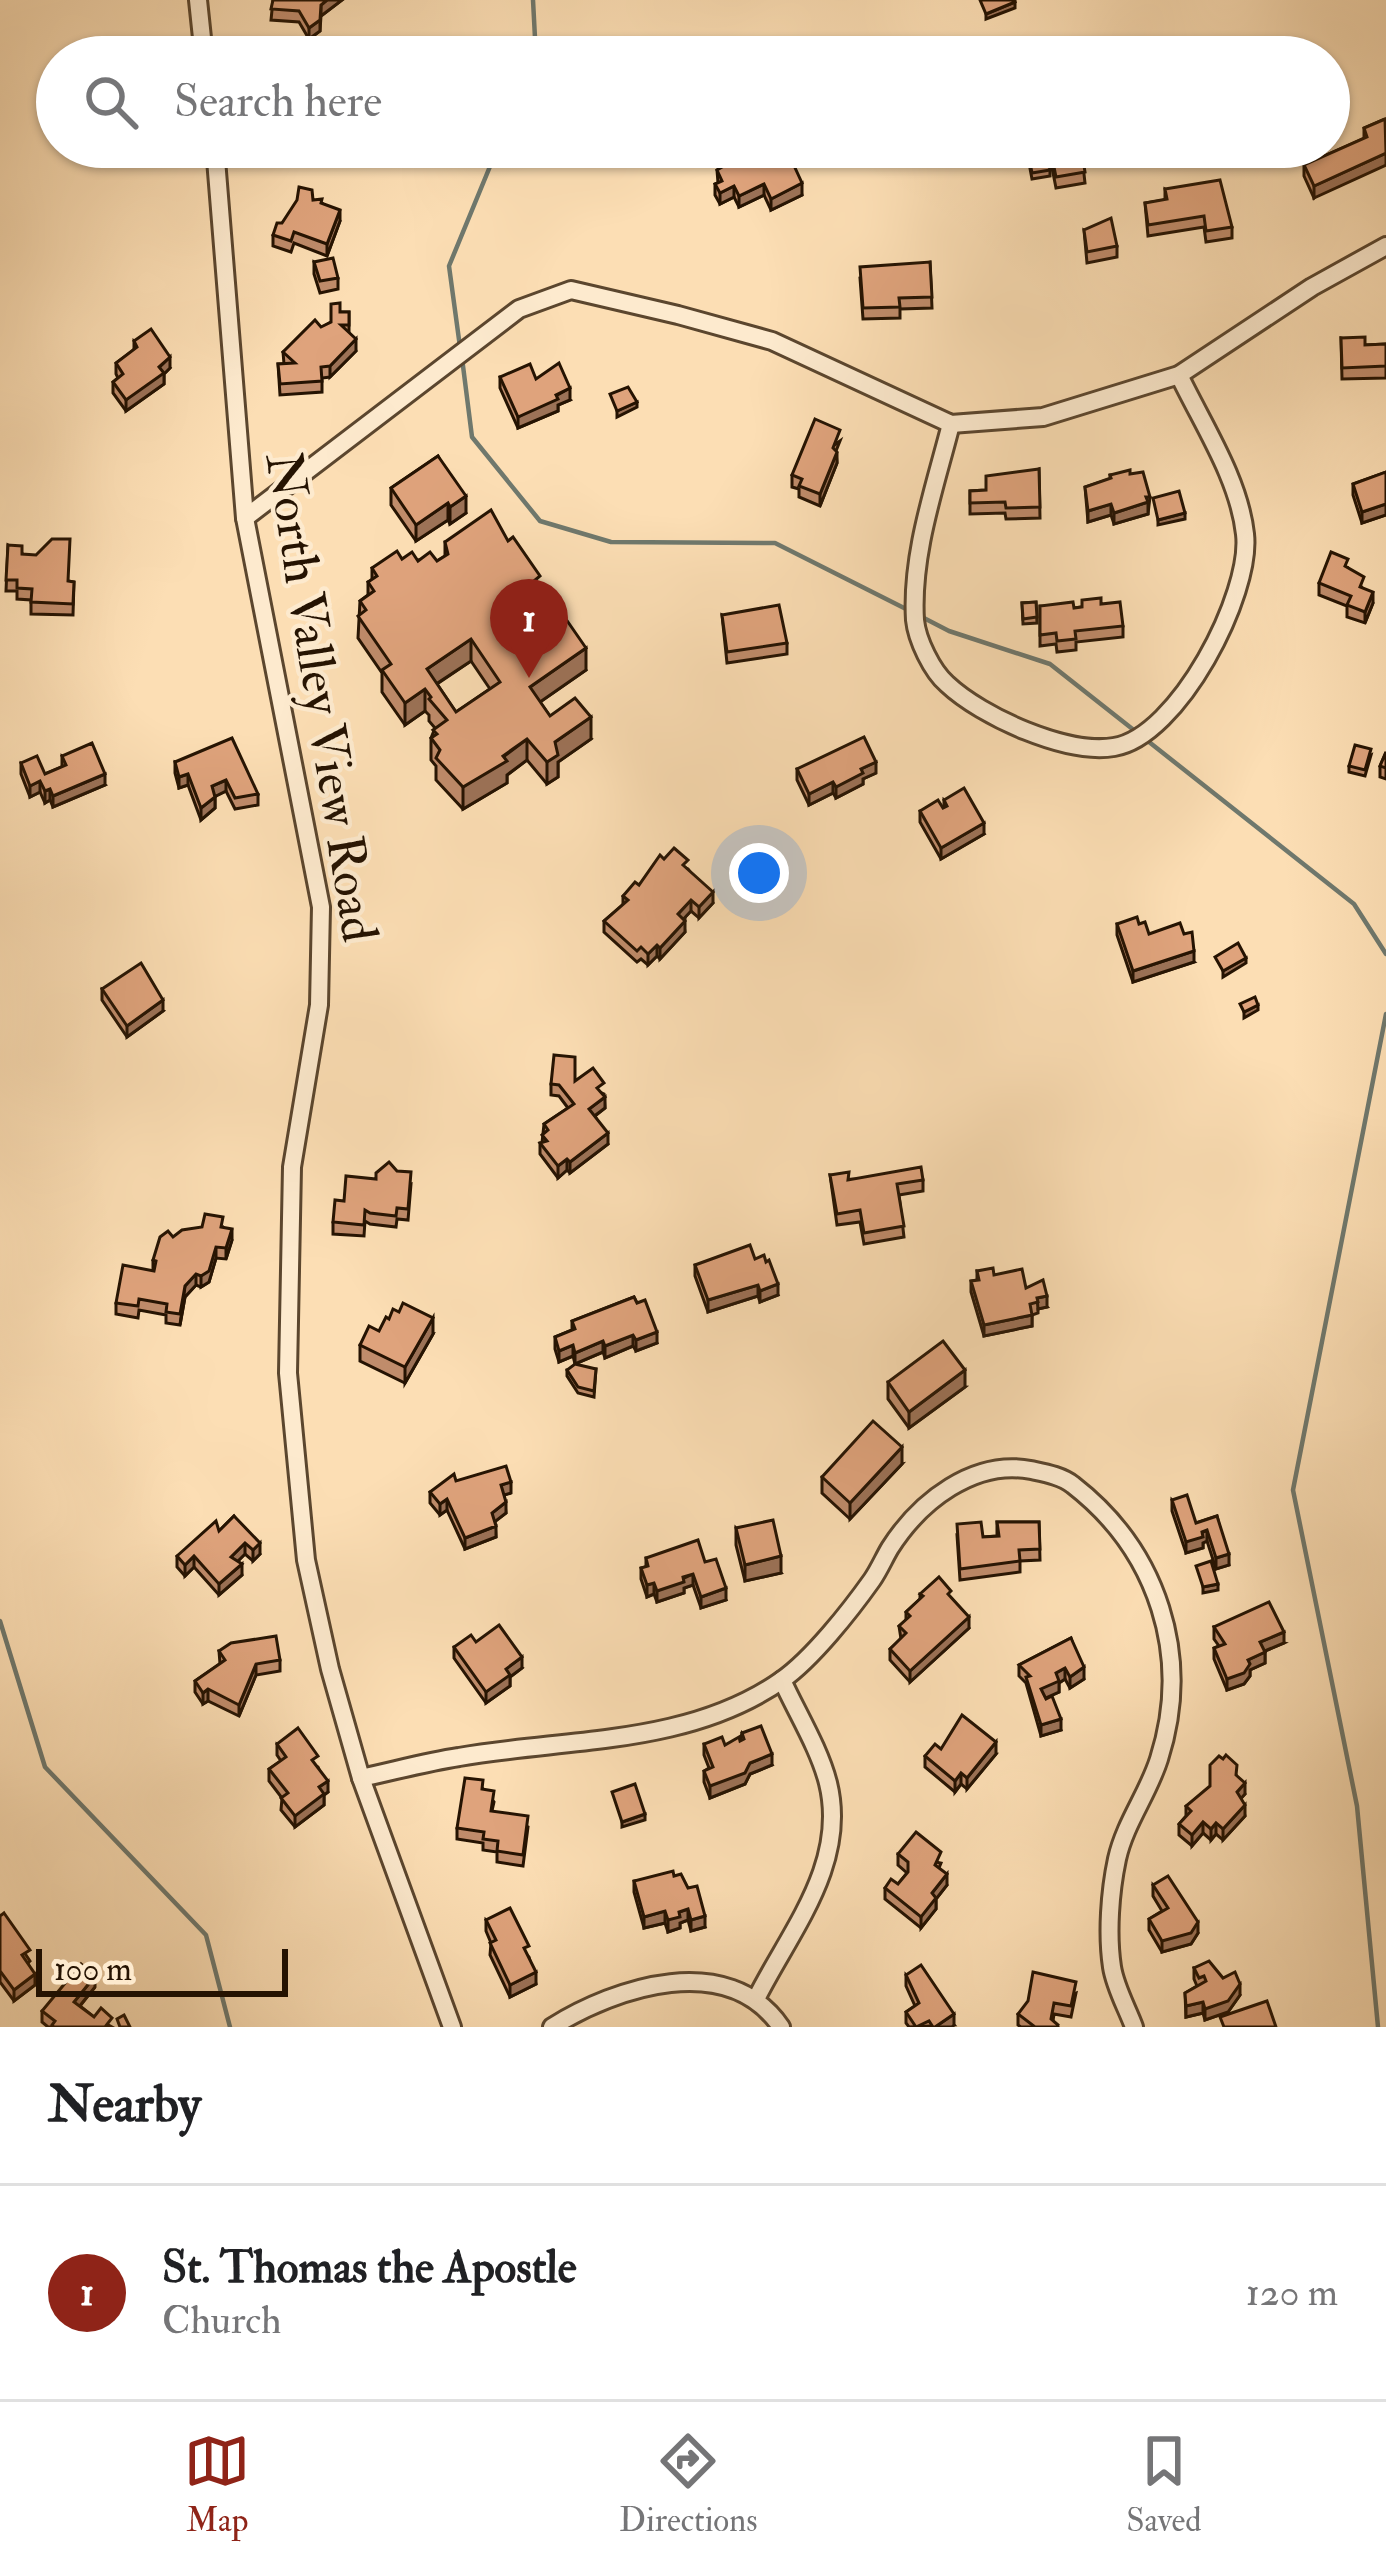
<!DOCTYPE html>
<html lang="en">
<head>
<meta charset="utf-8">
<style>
	body { margin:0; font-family:"IM FELL Double Pica",serif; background:#f2f2f2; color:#202124 }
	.scale { position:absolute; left:36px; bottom:30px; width:252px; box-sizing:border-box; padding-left:12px; border:6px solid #251302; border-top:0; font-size:33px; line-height:42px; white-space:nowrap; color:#251302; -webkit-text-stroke:9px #fdeace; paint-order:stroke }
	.you { position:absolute; left:759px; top:873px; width:42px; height:42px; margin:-30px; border:9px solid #fff; border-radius:50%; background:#1a73e8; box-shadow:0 0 0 18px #1a73e833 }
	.badge { display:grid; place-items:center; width:78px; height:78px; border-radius:50%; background:#8f2418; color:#fff; font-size:39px; font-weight:700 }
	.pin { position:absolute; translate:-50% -99px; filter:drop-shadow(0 3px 6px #0008) }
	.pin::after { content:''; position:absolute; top:63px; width:42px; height:36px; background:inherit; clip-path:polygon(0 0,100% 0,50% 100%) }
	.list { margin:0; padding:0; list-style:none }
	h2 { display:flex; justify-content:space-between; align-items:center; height:156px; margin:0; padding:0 48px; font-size:51px }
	h2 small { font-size:39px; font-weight:400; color:#757577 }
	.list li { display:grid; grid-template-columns:78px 1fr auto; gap:36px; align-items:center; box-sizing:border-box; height:216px; padding:0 48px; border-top:3px solid #e0e0e0 }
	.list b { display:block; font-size:45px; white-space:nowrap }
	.list p { margin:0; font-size:39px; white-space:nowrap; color:#757577 }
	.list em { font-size:39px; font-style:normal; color:#757577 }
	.icon { flex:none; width:66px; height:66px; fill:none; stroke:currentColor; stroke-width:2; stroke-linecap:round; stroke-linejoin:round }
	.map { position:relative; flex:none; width:1386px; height:2027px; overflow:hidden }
	.search { position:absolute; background:#fff; box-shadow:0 3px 9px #0004; left:36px; right:36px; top:36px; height:132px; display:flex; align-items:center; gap:30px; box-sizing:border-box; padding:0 42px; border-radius:66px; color:#757577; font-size:45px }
	.sheet { height:372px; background:#fff }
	nav { display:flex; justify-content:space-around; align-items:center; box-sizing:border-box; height:168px; border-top:3px solid #e0e0e0; background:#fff; font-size:33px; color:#757577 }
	nav a { display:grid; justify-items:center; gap:6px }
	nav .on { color:#8f2418 }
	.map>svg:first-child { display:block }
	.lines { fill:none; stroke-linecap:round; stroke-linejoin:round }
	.stream { stroke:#6f786d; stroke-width:4.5 }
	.minor-casing { stroke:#5b462e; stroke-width:22 }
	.minor { stroke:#fdeace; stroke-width:16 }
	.wall { fill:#c08c6b; stroke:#251302; stroke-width:3; fill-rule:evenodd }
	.shaded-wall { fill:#9c7257; stroke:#251302; stroke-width:3 }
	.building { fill:#dfa37c; stroke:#251302; stroke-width:3; fill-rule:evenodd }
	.labels { text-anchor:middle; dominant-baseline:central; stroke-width:9; stroke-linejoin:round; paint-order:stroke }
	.street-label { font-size:51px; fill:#251302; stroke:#fdeace }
</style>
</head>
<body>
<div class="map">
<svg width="1386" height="2027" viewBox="0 0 1386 2027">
	<rect width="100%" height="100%" fill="#fcdeb4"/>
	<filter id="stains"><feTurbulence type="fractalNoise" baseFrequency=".00167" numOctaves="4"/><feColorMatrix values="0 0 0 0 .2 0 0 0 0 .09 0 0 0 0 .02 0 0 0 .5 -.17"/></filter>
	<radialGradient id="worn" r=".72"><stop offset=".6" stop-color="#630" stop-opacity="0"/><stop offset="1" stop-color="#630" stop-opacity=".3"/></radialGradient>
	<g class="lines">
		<!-- stream -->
		<g class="stream">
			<polyline points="533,0 536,57"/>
			<polyline points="460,347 449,266 498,147"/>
			<polyline points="462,358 472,437 540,521 611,542 775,543 910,611"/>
			<polyline points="920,616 949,631 1050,664 1135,731"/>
			<polyline points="1144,738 1354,904 1386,954"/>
			<polyline points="0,1621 45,1767 206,1935 230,2027"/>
			<polyline points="1378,2027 1357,1806 1293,1490 1386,1014"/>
		</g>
		<defs>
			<g id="minor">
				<polyline points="198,0 204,57"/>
				<polyline points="215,147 245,518 321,907 319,1005 292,1167 288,1373 306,1560 330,1669 361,1778 452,2027"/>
				<path d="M 951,424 C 935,487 911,554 915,620 C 917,640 932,671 947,684 C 982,717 1067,755 1114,747 C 1178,737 1252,594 1245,534 C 1239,479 1203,425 1179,375"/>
				<polyline points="245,518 519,309 571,290 678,315 772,341 951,424 1043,417 1179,375 1312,287 1386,246"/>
				<path d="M 361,1778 C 394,1771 426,1762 459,1757 C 567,1738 688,1746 782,1680 C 812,1659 850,1611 872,1580 C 879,1570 884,1558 890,1548 C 920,1501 974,1459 1031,1470 C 1045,1473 1062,1476 1073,1485 C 1158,1551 1192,1656 1159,1759 C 1148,1794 1125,1823 1117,1859 C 1110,1892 1107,1934 1112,1967 C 1115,1987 1127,2008 1134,2027"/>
				<path d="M 756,1999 C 790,1931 848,1864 828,1783 C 819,1748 797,1713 782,1680"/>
				<path d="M 552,2027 C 616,1987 728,1950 781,2027"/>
			</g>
		</defs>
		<!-- minor casing -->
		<use href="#minor" class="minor-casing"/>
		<!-- minor -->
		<use href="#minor" class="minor"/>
	</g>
	<!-- wall -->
	<g class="wall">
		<polygon points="273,0 342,0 321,16 320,31 309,39 299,22 271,20"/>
		<polygon points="1385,119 1314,198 1304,176 1304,165 1364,138 1364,128"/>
		<polygon points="750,147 800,147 793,164 802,195 771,210 764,195 739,207 734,197 720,204 715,195 715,184 718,183 717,170 725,165 725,159"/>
		<polygon points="1026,147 1050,170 1050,176 1032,179"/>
		<polygon points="1048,147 1081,147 1085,183 1056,188"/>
		<polygon points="1165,189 1232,227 1232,238 1206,242 1204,227 1148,236 1145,203 1165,200"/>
		<polygon points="313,200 322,203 340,221 327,256 294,243 291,252 273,246 273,235 282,223"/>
		<polygon points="1084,230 1117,246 1117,257 1087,263"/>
		<polygon points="314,262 338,278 338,289 320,293 314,274"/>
		<polygon points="930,262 932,308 900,309 900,318 863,319 860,278"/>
		<polygon points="340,312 349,312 349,333 356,351 330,377 322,378 322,392 280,395 278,364 284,364 283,352 331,322"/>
		<polygon points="1341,338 1365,345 1386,344 1386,378 1342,379"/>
		<polygon points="134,341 170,368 164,374 164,384 126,411 113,393 113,382 118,378 116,374 116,363 134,350"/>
		<polygon points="500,377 536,379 570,400 558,405 558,411 518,428 500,388"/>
		<polygon points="840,441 836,451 837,463 820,506 799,497 799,489 792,487 792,475"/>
		<polygon points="438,456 466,513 450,524 448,520 416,541 391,505 391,488"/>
		<polygon points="1039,469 1040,518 1006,519 1005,513 970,514 970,491 986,490"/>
		<polygon points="1386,472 1386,515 1362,523 1353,495 1353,484"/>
		<polygon points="1130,474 1150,497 1148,514 1114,524 1111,515 1088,522 1085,487 1110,479 1110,475"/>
		<path d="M 508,541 L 540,587 L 586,670 L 540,702 L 550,716 L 591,739 L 558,762 L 558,777 L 547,784 L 527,760 L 507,775 L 507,783 L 463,809 L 436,780 L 436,766 L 431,760 L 431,738 L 435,728 L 429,721 L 429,715 L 425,711 L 405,725 L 382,692 L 382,673 L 358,638 L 360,601 L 368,595 L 368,582 L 372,580 L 372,568 L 402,559 L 437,561 L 445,556 L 445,542 ZM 471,661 L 490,689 L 456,712 L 437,684 Z"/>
		<polygon points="8,545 68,581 74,582 73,615 31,614 31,600 17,599 17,591 6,591"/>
		<polygon points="1348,568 1373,603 1365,623 1347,617 1347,606 1319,595 1319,583"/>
		<polygon points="1036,602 1037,623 1023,624 1022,603"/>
		<polygon points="1101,604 1123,626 1123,637 1076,642 1076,650 1057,652 1056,644 1040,646 1040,606 1074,608"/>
		<polygon points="722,615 787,643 787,654 727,663"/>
		<polygon points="1386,752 1386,779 1380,777 1380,766"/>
		<polygon points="1371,755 1365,776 1349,772 1349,766"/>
		<polygon points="62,756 105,785 53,807 50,800 45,803 40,792 30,797 21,774 21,763 45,774 62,767"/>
		<polygon points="175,762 258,794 258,805 235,809 226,791 215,796 215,808 201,820 188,785 179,788 175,773"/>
		<polygon points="797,769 876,773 863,779 863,784 836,798 833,793 809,805 797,780"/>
		<polygon points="944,800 984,834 941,859 920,822 920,811 944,808"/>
		<polygon points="664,859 688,869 713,903 699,918 691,911 683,919 685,932 660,959 657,956 648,965 641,959 637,962 604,932 604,921 623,905 623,896 639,885"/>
		<polygon points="1117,924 1139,924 1149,934 1194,962 1133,982 1117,935"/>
		<polygon points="102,989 163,1011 127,1037 102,1000"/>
		<polygon points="575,1081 604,1094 605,1108 595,1116 608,1144 570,1173 567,1170 558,1178 540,1154 540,1143 542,1143 544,1124 568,1108 559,1096 551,1095 551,1084"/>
		<polygon points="830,1175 849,1179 923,1180 923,1191 899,1195 904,1237 864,1244 860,1222 837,1225"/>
		<polygon points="411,1184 408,1220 397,1219 396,1227 370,1224 365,1221 364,1236 333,1234 333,1222 344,1201"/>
		<polygon points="223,1227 232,1240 226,1259 216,1258 209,1282 201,1287 196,1285 185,1297 180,1325 166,1323 166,1315 139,1310 138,1318 116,1314 116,1303 153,1271 153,1260 173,1237"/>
		<polygon points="755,1259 778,1295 760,1302 758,1296 708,1312 695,1276 695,1265"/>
		<polygon points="977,1271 994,1275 1026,1288 1047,1307 1038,1309 1038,1313 1032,1315 1032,1326 984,1336 971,1292 971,1281 977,1280"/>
		<polygon points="634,1297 657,1343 636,1351 633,1346 605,1358 603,1352 575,1364 573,1356 559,1362 555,1349 555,1337 572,1330 572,1321"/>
		<polygon points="433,1334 405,1383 360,1361 360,1345"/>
		<polygon points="596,1369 594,1397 578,1393 567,1376 567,1370"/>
		<polygon points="888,1382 965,1387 909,1428 888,1399"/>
		<polygon points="902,1464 850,1519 822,1493 822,1477"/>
		<polygon points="456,1481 511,1493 504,1495 506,1513 495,1521 496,1537 465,1549 447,1510 440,1515 430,1503 430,1492"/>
		<polygon points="1172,1500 1196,1523 1217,1516 1229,1565 1216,1569 1207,1541 1203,1543 1203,1548 1186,1553 1172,1511"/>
		<polygon points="234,1516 260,1554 253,1561 245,1554 238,1561 242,1575 219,1595 194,1567 185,1576 177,1567 177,1556 219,1531"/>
		<polygon points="997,1522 1039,1522 1040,1560 1020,1561 1020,1572 960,1580 957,1535 983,1537 997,1536"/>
		<polygon points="736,1528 781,1573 745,1581 736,1545"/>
		<polygon points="646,1558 705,1562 726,1600 701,1608 693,1585 684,1588 684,1593 657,1602 654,1594 647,1597 641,1579 641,1568 646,1567"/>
		<polygon points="920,1594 951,1598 969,1628 910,1682 890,1660 890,1649 901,1639 899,1626 906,1620 906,1612 920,1599"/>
		<polygon points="1214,1627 1284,1643 1265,1651 1265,1663 1250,1670 1250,1676 1244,1684 1227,1690 1214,1659 1214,1648 1219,1646 1214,1639"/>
		<polygon points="1071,1638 1084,1679 1070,1688 1065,1679 1059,1683 1059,1692 1046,1698 1061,1730 1041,1736 1026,1683 1019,1676 1019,1665"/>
		<polygon points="476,1642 522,1668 510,1677 510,1686 486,1703 454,1658 454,1647"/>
		<polygon points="219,1651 280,1660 280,1671 256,1675 239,1716 208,1701 203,1704 195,1692 195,1681 220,1664"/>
		<polygon points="742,1733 772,1765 750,1774 745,1784 710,1798 704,1782 704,1771 709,1768 704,1755 704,1744 725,1745 740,1741"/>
		<polygon points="277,1744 318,1767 328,1792 324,1795 324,1805 295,1827 281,1810 282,1798 269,1781 269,1769 281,1761 277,1755"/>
		<polygon points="941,1749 996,1754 967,1789 961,1784 955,1792 925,1767 925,1756"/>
		<polygon points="1236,1775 1245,1794 1241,1798 1245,1816 1223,1840 1216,1834 1211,1840 1203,1833 1192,1846 1179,1835 1179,1824 1186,1816 1186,1806"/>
		<polygon points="483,1789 494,1802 492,1811 528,1827 523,1866 497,1862 497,1852 483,1850 483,1843 457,1839 457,1828"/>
		<polygon points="898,1854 941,1863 939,1868 947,1885 936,1899 936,1909 921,1928 885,1899 885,1888 898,1884 907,1873 898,1865"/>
		<polygon points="674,1876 705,1927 691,1931 688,1920 680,1923 680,1928 668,1932 665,1923 644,1928 634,1892 634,1881"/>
		<polygon points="1153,1885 1198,1933 1191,1944 1162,1952 1149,1930 1149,1919 1162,1911 1153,1896"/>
		<polygon points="0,1916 30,1961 28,1963 35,1985 14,2001 0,1982"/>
		<polygon points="486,1920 529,1957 536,1984 510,1997 490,1955 491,1943 486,1931"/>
		<polygon points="1194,1968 1223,1978 1240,1995 1228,2012 1205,2020 1203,2013 1186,2017 1185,1993 1197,1986 1194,1979"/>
		<polygon points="906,1975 954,2025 909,2027 906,2023 906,2012 915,2006 906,1986"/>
		<polygon points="95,1987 80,2006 94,2017 112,2027 48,2027 42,2022 42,2011"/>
		<polygon points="1076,1993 1071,2017 1054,2014 1053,2021 1058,2027 1021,2027 1018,2025 1018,2014"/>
	</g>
	<!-- shaded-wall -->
	<g class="shaded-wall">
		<polygon points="327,0 342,0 321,16 321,5"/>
		<polygon points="1015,2 1015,8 986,19 986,14"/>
		<polygon points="320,20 320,31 309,39 309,28"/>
		<polygon points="795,147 800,147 791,170 791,159"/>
		<polygon points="1386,153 1386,165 1314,198 1314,186"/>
		<polygon points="802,183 802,195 771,210 771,199"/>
		<polygon points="764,184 764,195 739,207 739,196"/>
		<polygon points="734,186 734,197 720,204 720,193"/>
		<polygon points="340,210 340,221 327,256 327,244"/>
		<polygon points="356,339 356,351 330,377 330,366"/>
		<polygon points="170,357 170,368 164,374 164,384 126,411 126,400"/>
		<polygon points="570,388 570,400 558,405 558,411 518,428 518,417"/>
		<polygon points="637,402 637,407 617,417 617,411"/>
		<polygon points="837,452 837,463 820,506 820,494"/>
		<polygon points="466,496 466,513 450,524 450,507"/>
		<polygon points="1148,502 1148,514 1114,524 1114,513"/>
		<polygon points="448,503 448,520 416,541 416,525"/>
		<polygon points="1111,504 1111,515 1088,522 1088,511"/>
		<polygon points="1386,504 1386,515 1362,523 1362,512"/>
		<polygon points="1185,513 1185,519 1158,525 1158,520"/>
		<polygon points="1373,592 1373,603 1365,623 1365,612"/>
		<polygon points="471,639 471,661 427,690 427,669"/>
		<polygon points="586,648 586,670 530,709 530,687"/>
		<polygon points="425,689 425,711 405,725 405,703"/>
		<polygon points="591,717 591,739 558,762 558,777 547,784 547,762 555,742"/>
		<polygon points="527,739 527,760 507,775 507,783 463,809 463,787"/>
		<polygon points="876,762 876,773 863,779 863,784 836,798 836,787 861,769"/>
		<polygon points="105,774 105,785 53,807 53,796"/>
		<polygon points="188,774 188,785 179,788 179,777"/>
		<polygon points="226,780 226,791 212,798 212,786"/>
		<polygon points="40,781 40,792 30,797 30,786"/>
		<polygon points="833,782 833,793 809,805 809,794"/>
		<polygon points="50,789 50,800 45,803 45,791"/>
		<polygon points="215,797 215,808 201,820 201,808"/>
		<polygon points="984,823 984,834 941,859 941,848"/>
		<polygon points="713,892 713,903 699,918 699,907"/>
		<polygon points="691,900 691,911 678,925 678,914"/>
		<polygon points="685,921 685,932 660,959 660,948"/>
		<polygon points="657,945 657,956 648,965 648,954"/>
		<polygon points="1194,951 1194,962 1133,982 1133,971"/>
		<polygon points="1246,958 1246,963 1223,977 1223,971"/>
		<polygon points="163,1000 163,1011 127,1037 127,1026"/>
		<polygon points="1258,1005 1258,1010 1244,1018 1244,1012"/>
		<polygon points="605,1097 605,1108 589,1120 589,1109"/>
		<polygon points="608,1133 608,1144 570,1173 570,1162"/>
		<polygon points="567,1159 567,1170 558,1178 558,1166"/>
		<polygon points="232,1229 232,1240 226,1259 226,1248"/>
		<polygon points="216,1247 216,1258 209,1282 201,1287 201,1276"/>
		<polygon points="196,1274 196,1285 185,1297 180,1325 185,1286"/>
		<polygon points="778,1284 778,1295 760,1302 760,1291"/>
		<polygon points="758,1285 758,1296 708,1312 708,1300"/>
		<polygon points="1047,1296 1047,1307 1038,1309 1037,1298"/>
		<polygon points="1032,1315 1032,1326 984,1336 984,1325"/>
		<polygon points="433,1318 433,1334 405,1383 405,1367"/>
		<polygon points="657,1332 657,1343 636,1351 636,1340"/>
		<polygon points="633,1335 633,1346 605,1358 605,1346"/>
		<polygon points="603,1341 603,1352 575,1364 575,1353"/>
		<polygon points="573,1345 573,1356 559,1362 559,1351"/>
		<polygon points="965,1370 965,1387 909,1428 909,1412"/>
		<polygon points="902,1447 902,1464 850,1519 850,1503"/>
		<polygon points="511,1482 511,1493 501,1496 501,1485"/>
		<polygon points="447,1499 447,1510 440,1515 440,1504"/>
		<polygon points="506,1502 506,1513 492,1524 492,1513"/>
		<polygon points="496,1526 496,1537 465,1549 465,1538"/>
		<polygon points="1207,1530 1207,1541 1203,1543 1203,1548 1186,1553 1186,1542"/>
		<polygon points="245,1543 245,1554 231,1568 231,1557"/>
		<polygon points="260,1543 260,1554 253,1561 253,1550"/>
		<polygon points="1229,1554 1229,1565 1216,1569 1216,1558"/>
		<polygon points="194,1556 194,1567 185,1576 185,1565"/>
		<polygon points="781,1556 781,1573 745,1581 745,1565"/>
		<polygon points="242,1564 242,1575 219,1595 219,1584"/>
		<polygon points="693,1574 693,1585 684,1588 684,1593 657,1602 657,1591"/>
		<polygon points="654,1583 654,1594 647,1597 647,1585"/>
		<polygon points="1218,1584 1218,1590 1203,1593 1203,1587"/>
		<polygon points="726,1588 726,1600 701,1608 701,1597"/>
		<polygon points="969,1617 969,1628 910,1682 910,1671"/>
		<polygon points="1284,1632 1284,1643 1260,1653 1260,1642"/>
		<polygon points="1265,1652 1265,1663 1250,1670 1250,1676 1244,1684 1227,1690 1227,1679 1248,1660"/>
		<polygon points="522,1657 522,1668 510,1677 510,1686 486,1703 486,1692 506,1669"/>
		<polygon points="256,1664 256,1675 239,1716 239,1705"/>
		<polygon points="1084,1667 1084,1679 1070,1688 1070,1677"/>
		<polygon points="1065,1668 1065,1679 1059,1683 1059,1692 1041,1700 1041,1689 1056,1673"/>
		<polygon points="208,1689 208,1701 203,1704 203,1693"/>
		<polygon points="1061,1719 1061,1730 1041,1736 1041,1725"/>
		<polygon points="996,1742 996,1754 967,1789 967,1778"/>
		<polygon points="772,1754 772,1765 750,1774 745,1784 710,1798 710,1786 750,1763"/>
		<polygon points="961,1773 961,1784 955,1792 955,1781"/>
		<polygon points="328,1781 328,1792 324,1795 324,1805 295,1827 295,1816 319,1787"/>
		<polygon points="1245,1783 1245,1794 1237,1803 1237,1792"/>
		<polygon points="1245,1805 1245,1816 1223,1840 1223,1829"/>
		<polygon points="645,1814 645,1820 622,1827 622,1822"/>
		<polygon points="1203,1822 1203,1833 1192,1846 1192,1835"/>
		<polygon points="1216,1823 1216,1834 1211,1840 1211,1829"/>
		<polygon points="947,1874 947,1885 936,1899 936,1909 921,1928 921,1917 932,1893"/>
		<polygon points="688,1909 688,1920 680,1923 680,1928 668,1932 668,1920 679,1912"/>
		<polygon points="665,1911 665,1923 644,1928 644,1917"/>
		<polygon points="705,1916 705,1927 691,1931 691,1920"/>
		<polygon points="1198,1922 1198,1933 1191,1944 1162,1952 1162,1941"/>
		<polygon points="536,1972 536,1984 510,1997 510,1985"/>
		<polygon points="35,1974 35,1985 14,2001 14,1990"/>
		<polygon points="95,1976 95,1987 74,2013 74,2002"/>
		<polygon points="1240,1984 1240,1995 1228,2012 1205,2020 1205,2009"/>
		<polygon points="1203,2002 1203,2013 1186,2017 1186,2006"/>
		<polygon points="954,2014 954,2025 952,2027 935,2027"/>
	</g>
	<!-- building -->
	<g class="building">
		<polygon points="273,0 327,0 321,5 320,20 309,28 299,11 271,9"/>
		<polygon points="980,0 1014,0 1015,2 986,14"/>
		<polygon points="334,50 339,57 314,57 322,51 325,57"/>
		<polygon points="1385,119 1386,153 1314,186 1304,165 1367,137 1364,128"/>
		<polygon points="750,147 795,147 791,159 802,183 771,199 764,184 739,196 734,186 720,193 715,184 722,181 717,170 727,164 725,159"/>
		<polygon points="1027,147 1046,147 1050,170 1032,173"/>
		<polygon points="1050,147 1081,147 1085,172 1056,177"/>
		<polygon points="1220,180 1232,227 1206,231 1204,216 1148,225 1145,203 1167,199 1165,189"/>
		<polygon points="299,187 312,190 313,200 322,199 321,203 340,210 327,244 294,232 291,241 273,235 277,223 282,223 297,200"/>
		<polygon points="1111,218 1117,246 1087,252 1084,230"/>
		<polygon points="333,258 338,278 320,281 314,262"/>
		<polygon points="930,262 932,297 899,298 900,307 863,308 860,267"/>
		<polygon points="340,303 340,312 349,312 349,325 341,325 356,339 330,366 321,367 322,381 280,384 278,364 295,363 283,352 315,320 321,327 331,322 331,304"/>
		<polygon points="151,329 170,357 159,367 164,373 126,400 113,382 123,374 116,363 137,347 134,341"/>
		<polygon points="1365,337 1365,345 1386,344 1386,366 1342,368 1341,338"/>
		<polygon points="559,363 570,388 556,395 558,399 518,417 500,377 530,364 536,379"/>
		<polygon points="628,387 637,402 617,411 610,394"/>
		<polygon points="815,419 840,430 833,448 837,452 820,494 799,486 802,479 792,475"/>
		<polygon points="438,456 466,496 450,507 448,503 416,525 391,488"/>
		<polygon points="1039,469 1040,507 1006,508 1005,502 970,503 970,491 986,490 986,476"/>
		<polygon points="1130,470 1130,474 1143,472 1150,497 1146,497 1148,502 1114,513 1111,504 1088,511 1085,487 1111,478 1110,475"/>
		<polygon points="1386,472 1386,504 1362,512 1353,484"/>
		<polygon points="1179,491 1185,513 1158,520 1153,498"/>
		<path d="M 491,510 L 508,541 L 513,537 L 540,576 L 534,581 L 540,588 L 543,586 L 586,648 L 530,687 L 550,716 L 575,698 L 591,717 L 555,742 L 558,755 L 547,762 L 527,739 L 503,756 L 507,761 L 463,787 L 436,758 L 440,750 L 431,738 L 437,734 L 433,730 L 447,720 L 429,699 L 431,697 L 425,689 L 405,703 L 382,670 L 391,664 L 358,616 L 366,610 L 360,601 L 374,591 L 368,582 L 377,576 L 372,568 L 397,551 L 402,559 L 412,552 L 418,561 L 430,552 L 437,561 L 448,554 L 445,542 ZM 471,639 L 500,682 L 456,712 L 427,669 Z"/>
		<polygon points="52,539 70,539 68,581 74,582 73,604 31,602 32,589 17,588 17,580 6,580 8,545 22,546 22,554 36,555"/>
		<polygon points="1331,552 1348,559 1345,566 1364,577 1360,587 1373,592 1365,612 1347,605 1351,596 1319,583"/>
		<polygon points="1101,598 1101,604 1120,602 1123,626 1075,631 1076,639 1057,641 1056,633 1040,635 1040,606 1073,602 1074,608 1082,607 1082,600"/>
		<polygon points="1036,602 1037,617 1023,619 1022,603"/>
		<polygon points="779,605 787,643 727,652 722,615"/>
		<polygon points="864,737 876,762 861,769 863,773 836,787 833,782 809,794 797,769"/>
		<polygon points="232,738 258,794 235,798 226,780 212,786 215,797 201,808 188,774 179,777 175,762"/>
		<polygon points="92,743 105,774 53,796 50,789 45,791 40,781 30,786 21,763 37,756 45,774 66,765 62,756"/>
		<polygon points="1355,745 1371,749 1365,770 1349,766"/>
		<polygon points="1386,752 1386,768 1380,766"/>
		<polygon points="964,788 984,823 941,848 920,811 938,800 943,808 947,806 944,800"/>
		<polygon points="674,848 688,860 683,865 713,892 699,907 691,900 678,914 685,921 660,948 657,945 648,954 641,947 637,951 604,921 628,900 623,896 635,882 639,885 660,855 664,859"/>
		<polygon points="1137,917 1139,924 1145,922 1149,934 1180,923 1184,934 1192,932 1194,951 1133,971 1117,924"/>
		<polygon points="1238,943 1246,958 1223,971 1215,957"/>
		<polygon points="141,963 163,1000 127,1026 102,989"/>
		<polygon points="1255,997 1258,1005 1244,1012 1240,1004"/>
		<polygon points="554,1055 575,1057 575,1081 593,1068 604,1083 597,1088 605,1097 589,1109 608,1133 570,1162 567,1159 558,1166 540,1143 547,1141 542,1135 548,1130 544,1124 574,1104 559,1085 551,1084"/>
		<polygon points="389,1162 397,1171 411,1172 408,1209 397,1208 396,1216 370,1213 365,1210 364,1225 333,1222 335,1200 344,1201 346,1176 376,1179 376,1173"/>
		<polygon points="921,1167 923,1180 897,1184 904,1226 864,1233 860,1210 837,1214 830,1175 849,1172 848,1180"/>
		<polygon points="205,1214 223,1217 221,1227 232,1229 226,1248 216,1247 209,1271 201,1276 196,1274 185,1286 180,1314 166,1312 167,1304 139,1299 138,1306 116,1303 123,1265 154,1271 156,1261 153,1260 160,1237 168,1231 173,1237 182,1230 202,1227"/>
		<polygon points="750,1245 755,1259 764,1255 766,1262 769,1260 778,1284 760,1291 758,1285 708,1300 695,1265"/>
		<polygon points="993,1268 994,1275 1022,1269 1026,1288 1043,1280 1047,1296 1037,1298 1038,1302 1030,1304 1032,1315 984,1325 971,1281 979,1280 977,1271"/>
		<polygon points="634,1297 637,1303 645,1300 657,1332 636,1340 633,1335 605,1346 603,1341 575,1353 573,1345 559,1351 555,1337 575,1329 572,1321"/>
		<polygon points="403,1303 433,1318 405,1367 360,1345 369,1326 379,1331 386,1317 389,1319 393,1309 399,1312"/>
		<polygon points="943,1341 965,1370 909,1412 888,1382"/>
		<polygon points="575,1364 596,1369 594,1391 578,1387 567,1370"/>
		<polygon points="873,1421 902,1447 850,1503 822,1477"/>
		<polygon points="506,1466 511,1482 501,1485 506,1502 492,1513 496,1526 465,1538 447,1499 440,1504 430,1492 454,1474 456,1481"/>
		<polygon points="1187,1495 1196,1523 1217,1516 1229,1554 1216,1558 1207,1530 1202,1532 1203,1537 1186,1542 1172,1500"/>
		<polygon points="234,1516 260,1543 253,1550 245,1543 231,1557 242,1564 219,1584 194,1556 185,1565 177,1556 216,1521 219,1531"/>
		<polygon points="773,1520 781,1556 745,1565 736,1528"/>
		<polygon points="981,1522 983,1537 999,1536 997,1522 1039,1522 1040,1549 1019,1550 1020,1561 960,1569 957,1524"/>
		<polygon points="698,1540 705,1562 716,1559 726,1588 701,1597 693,1574 683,1577 684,1582 657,1591 654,1583 647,1585 641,1568 648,1566 646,1558"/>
		<polygon points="1211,1561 1218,1584 1203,1587 1196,1566"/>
		<polygon points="939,1577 951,1591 948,1594 969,1617 910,1671 890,1649 906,1633 899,1626 910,1616 906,1612 923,1596 920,1594"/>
		<polygon points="1269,1602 1284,1632 1260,1642 1265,1652 1248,1660 1250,1664 1244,1673 1227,1679 1214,1648 1225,1644 1214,1627"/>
		<polygon points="499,1625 522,1657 506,1669 510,1675 486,1692 454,1647 471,1635 476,1642"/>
		<polygon points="276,1636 280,1660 256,1664 239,1705 208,1689 203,1693 195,1681 225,1660 219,1651 231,1643"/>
		<polygon points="1071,1638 1084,1667 1070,1677 1065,1668 1056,1673 1059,1681 1041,1689 1046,1699 1052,1696 1061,1719 1041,1725 1026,1677 1030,1676 1019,1665"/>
		<polygon points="962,1715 996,1742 967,1778 961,1773 955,1781 925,1756 935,1744 941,1749"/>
		<polygon points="761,1726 772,1754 750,1763 745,1773 710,1786 704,1771 713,1767 704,1744 722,1737 725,1745 739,1737 740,1741 744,1739 742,1733"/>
		<polygon points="298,1728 318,1756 312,1760 328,1781 319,1787 324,1794 295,1816 281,1798 288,1793 269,1769 286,1757 277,1744"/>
		<polygon points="1226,1755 1237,1765 1236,1775 1245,1783 1237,1792 1245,1805 1223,1829 1216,1823 1211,1829 1203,1822 1192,1835 1179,1824 1191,1811 1186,1806 1210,1786 1210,1765 1219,1756 1223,1759"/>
		<polygon points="465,1778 483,1780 482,1789 494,1791 491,1811 528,1816 523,1855 497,1851 498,1841 483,1839 484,1832 457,1828"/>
		<polygon points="635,1784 645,1814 622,1822 612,1792"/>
		<polygon points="916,1832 941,1852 935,1865 947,1874 932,1893 936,1898 921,1917 885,1888 891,1879 898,1884 908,1872 908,1862 898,1854"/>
		<polygon points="673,1871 674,1876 681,1874 688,1888 697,1886 705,1916 691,1920 688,1909 679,1912 680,1917 668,1920 665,1911 644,1917 634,1881"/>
		<polygon points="1168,1876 1198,1922 1191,1933 1162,1941 1149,1919 1168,1908 1153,1885"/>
		<polygon points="510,1908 529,1946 524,1948 536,1972 510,1985 490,1943 496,1940 486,1920"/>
		<polygon points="4,1913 30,1950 22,1955 35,1974 14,1990 0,1971 0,1916"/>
		<polygon points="1209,1961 1223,1978 1235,1972 1240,1984 1228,2001 1205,2009 1203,2002 1186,2006 1185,1993 1206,1981 1204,1976 1199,1978 1194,1968"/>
		<polygon points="81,1964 95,1976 74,2002 94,2017 101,2008 112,2018 105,2027 54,2027 52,2025 55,2021 42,2011"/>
		<polygon points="921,1965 954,2014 935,2027 933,2027 929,2021 916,2027 906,2012 919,2003 906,1975"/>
		<polygon points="1033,1972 1076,1982 1071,2006 1054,2003 1051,2019 1058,2025 1057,2027 1035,2027 1018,2014 1028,2001"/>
		<polygon points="1267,2001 1276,2027 1224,2027 1220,2017"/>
		<polygon points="124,2015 130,2027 120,2027 117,2019"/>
	</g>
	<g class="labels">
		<!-- street labels -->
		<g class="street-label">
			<text transform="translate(321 697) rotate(81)">North Valley View Road</text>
		</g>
	</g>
	<rect width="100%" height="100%" filter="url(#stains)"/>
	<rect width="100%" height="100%" fill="url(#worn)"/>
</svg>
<div class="scale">100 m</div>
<div class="you"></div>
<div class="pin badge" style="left:529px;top:678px">1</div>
<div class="search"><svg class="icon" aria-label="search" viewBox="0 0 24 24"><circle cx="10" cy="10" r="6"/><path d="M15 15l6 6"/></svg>Search here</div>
</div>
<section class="sheet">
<h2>Nearby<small></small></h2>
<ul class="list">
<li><span class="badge">1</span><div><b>St. Thomas the Apostle</b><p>Church</p></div><em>120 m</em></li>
</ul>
</section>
<nav>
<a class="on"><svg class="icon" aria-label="map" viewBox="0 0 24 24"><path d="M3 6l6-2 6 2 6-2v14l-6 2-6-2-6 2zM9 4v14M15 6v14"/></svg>Map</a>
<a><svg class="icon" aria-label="directions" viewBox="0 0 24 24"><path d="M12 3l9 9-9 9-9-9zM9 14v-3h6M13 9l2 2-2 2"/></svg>Directions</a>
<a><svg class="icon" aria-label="saved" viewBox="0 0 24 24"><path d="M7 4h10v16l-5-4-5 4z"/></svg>Saved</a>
</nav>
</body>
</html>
